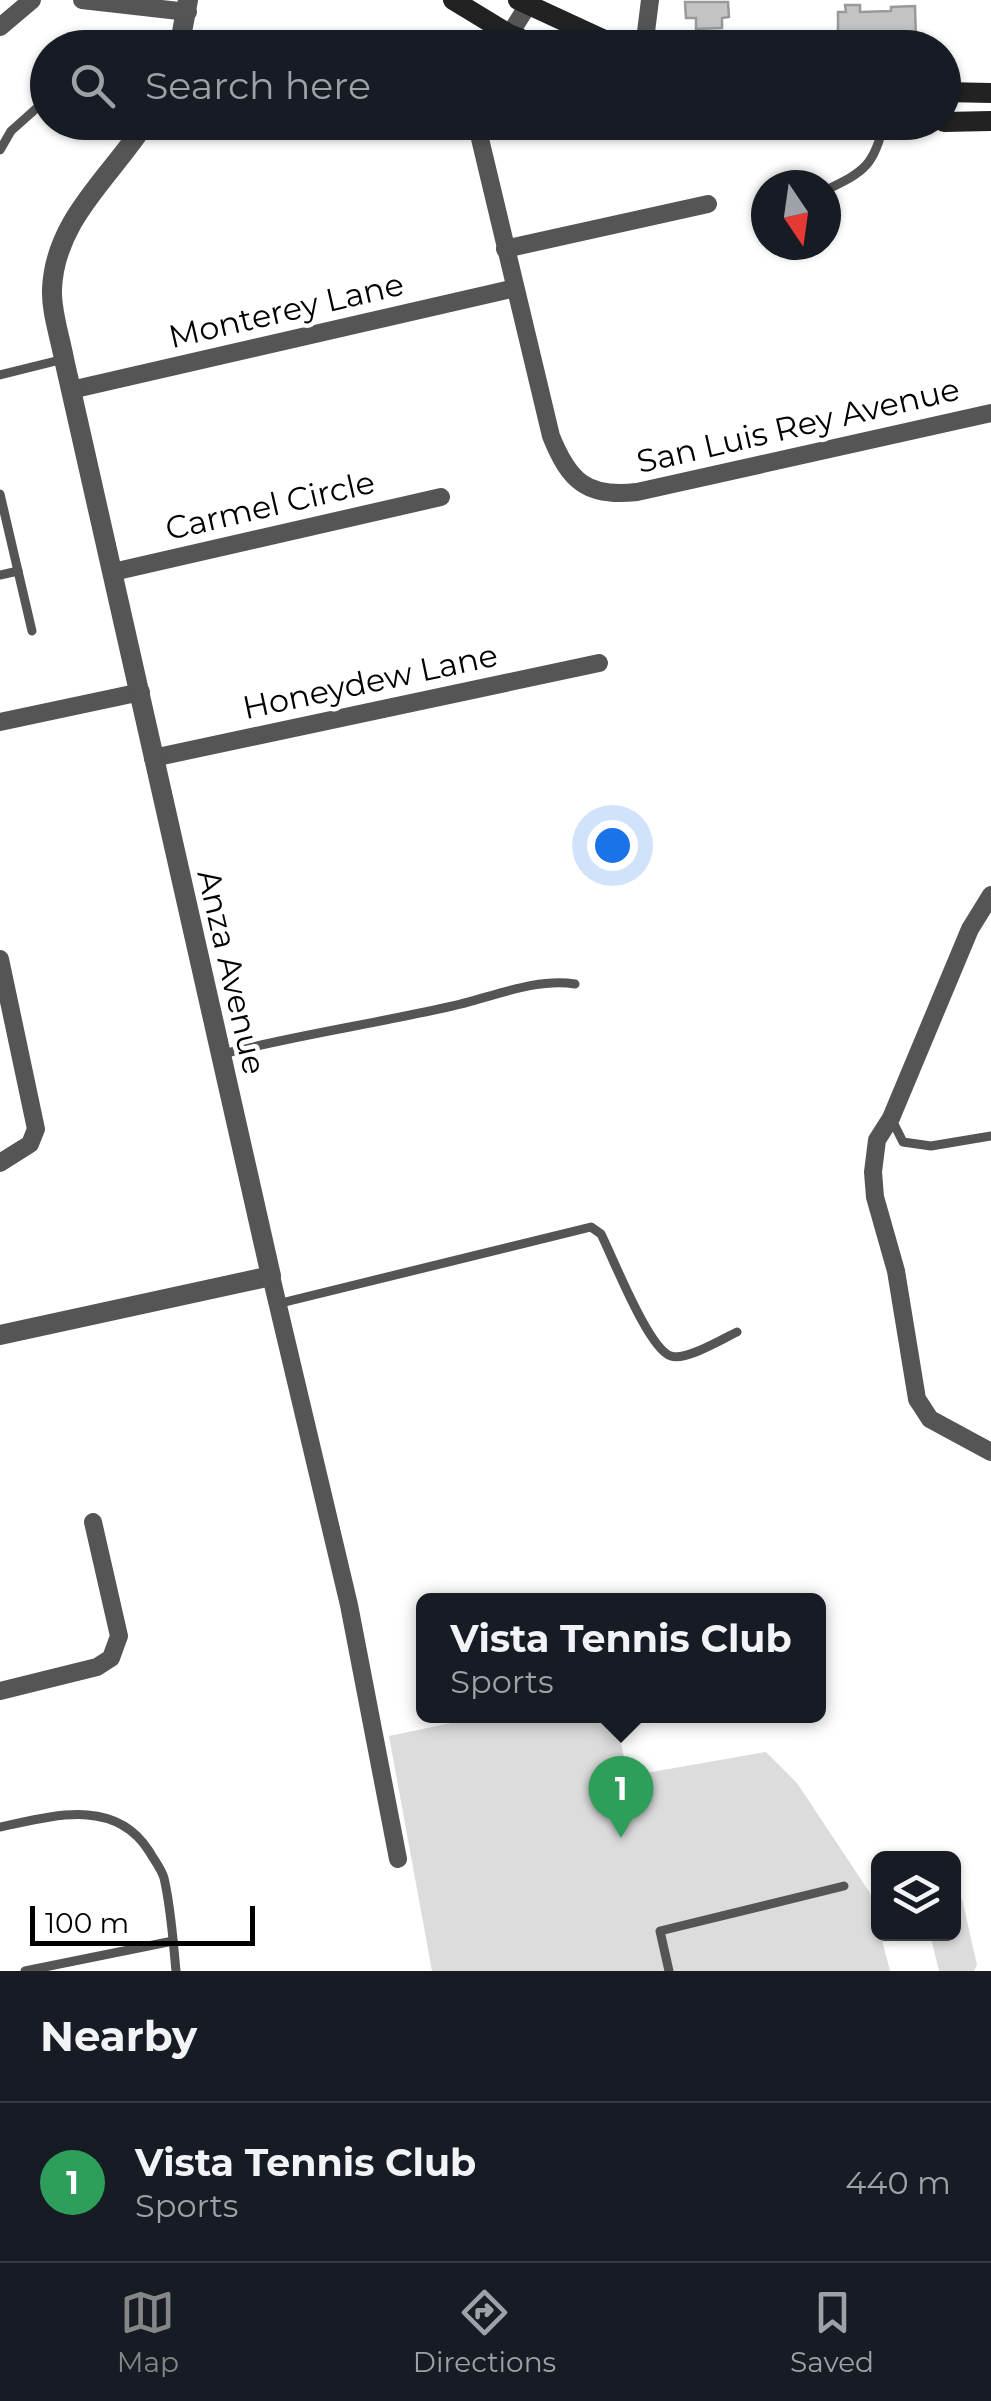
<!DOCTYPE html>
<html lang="en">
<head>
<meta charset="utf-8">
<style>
	body { margin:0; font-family:Montserrat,sans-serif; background:#20242c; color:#f1f3f6 }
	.controls { position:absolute; right:30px; bottom:30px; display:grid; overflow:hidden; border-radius:15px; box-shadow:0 2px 8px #0004 }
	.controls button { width:90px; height:90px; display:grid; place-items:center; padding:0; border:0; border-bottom:2px solid #363941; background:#171b24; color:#f1f3f6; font:50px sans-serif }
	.compass { position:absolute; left:751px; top:170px; width:90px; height:90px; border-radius:50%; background:#171b24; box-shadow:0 2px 8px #0004; rotate:167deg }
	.scale { position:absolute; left:30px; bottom:25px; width:225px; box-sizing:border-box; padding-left:10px; border:5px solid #000; border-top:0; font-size:28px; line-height:35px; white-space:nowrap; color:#000; -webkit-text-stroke:8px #fff; paint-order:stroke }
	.you { position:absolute; left:612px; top:845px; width:35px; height:35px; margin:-25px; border:8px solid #fff; border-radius:50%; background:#1a73e8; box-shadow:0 0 0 15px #1a73e833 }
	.badge { display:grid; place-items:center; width:65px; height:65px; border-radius:50%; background:#858687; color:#fff; font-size:32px; font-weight:700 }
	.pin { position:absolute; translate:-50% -82px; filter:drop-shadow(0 2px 5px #0008) }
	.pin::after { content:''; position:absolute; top:52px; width:35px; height:30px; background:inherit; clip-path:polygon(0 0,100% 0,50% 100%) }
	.popup { position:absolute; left:416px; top:1593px; width:410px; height:130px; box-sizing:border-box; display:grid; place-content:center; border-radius:15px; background:#171b24; filter:drop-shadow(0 2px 8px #0005); font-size:32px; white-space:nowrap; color:#9ea1a6 }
	.popup b { font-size:38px; color:#f1f3f6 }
	.popup::after { content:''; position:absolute; left:50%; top:100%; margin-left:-20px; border:20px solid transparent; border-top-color:#171b24 }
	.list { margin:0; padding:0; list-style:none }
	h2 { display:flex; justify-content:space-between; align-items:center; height:130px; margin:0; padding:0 40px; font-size:42px }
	h2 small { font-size:32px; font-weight:400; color:#9ea1a6 }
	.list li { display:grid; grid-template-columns:65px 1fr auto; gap:30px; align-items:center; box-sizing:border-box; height:160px; padding:0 40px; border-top:2px solid #363941 }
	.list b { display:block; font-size:38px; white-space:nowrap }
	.list p { margin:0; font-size:32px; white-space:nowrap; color:#9ea1a6 }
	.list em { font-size:32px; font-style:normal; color:#9ea1a6 }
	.icon { flex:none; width:55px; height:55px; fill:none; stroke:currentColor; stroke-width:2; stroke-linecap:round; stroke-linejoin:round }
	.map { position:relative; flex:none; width:991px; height:1971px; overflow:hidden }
	.search { position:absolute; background:#171b24; box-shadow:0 2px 8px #0004; left:30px; right:30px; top:30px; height:110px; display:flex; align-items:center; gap:25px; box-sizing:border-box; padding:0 35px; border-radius:55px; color:#9ea1a6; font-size:38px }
	.sheet { height:290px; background:#171b24 }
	nav { display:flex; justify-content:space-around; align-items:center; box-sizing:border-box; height:140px; border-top:2px solid #363941; background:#171b24; font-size:28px; color:#9ea1a6 }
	nav a { display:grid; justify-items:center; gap:5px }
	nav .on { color:#858687 }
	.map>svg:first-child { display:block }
	.green { fill:#dcdcdc }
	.building { fill:#c4c4c4; stroke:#999; stroke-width:2.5 }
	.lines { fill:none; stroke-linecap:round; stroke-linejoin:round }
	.service { stroke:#555; stroke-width:9 }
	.minor { stroke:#555; stroke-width:18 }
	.tertiary { stroke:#555; stroke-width:20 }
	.secondary { stroke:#222; stroke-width:20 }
	.labels { text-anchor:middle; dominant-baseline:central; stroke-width:9; stroke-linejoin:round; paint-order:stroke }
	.street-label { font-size:32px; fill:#000; stroke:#fff }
</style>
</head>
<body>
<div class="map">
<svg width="991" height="1971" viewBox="0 0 991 1971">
	<rect width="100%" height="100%" fill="#fff"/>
	<!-- green -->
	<g class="green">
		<polygon points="485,1716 614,1716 629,1776 766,1752 797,1783 870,1893 890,1971 432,1971 389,1736"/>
		<polygon points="954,1895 962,1899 977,1965 974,1971 939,1971 930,1934 954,1934"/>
	</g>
	<!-- building -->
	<g class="building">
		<polygon points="685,2 728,2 729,17 722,18 722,28 696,29 696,18 686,18"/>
		<polygon points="845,5 860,5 860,12 891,11 891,7 915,6 916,42 892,43 892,39 838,40 838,12 846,12"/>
	</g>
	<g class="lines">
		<!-- service -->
		<g class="service">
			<polyline points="0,150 11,131 48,98"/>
			<path d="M 826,190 C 864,172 875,165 884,122"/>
			<polyline points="0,375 64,359"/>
			<polyline points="0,494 32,631"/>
			<polyline points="0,575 18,571"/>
			<path d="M 223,1054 C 297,1035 373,1024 448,1007 C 488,999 535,977 575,984"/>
			<polyline points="892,1120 903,1142 931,1146 991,1136"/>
			<path d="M 277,1304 L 591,1227 L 601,1234 C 613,1258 649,1350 671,1356 C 686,1361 722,1339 737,1332"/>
			<path d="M 0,1827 C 52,1816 115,1797 149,1851 C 154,1860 161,1868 164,1878 C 171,1908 173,1940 176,1971"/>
			<polyline points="25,1971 173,1941"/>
			<polyline points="669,1971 660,1931 844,1886"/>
		</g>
		<!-- minor -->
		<g class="minor">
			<polyline points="82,0 188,12"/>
			<polyline points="0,27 32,0"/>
			<polyline points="501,48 528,5"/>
			<polyline points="644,48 650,0"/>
			<path d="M 476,122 L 551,436 C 569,481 587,498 637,492 L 991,413"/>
			<polyline points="505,249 708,204"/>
			<polyline points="71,390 515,288"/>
			<polyline points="113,572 441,497"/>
			<polyline points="0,722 141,692"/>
			<polyline points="153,758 599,663"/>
			<polyline points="991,895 970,929 891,1118 877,1140 873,1172 875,1197 896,1271 917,1399 930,1419 991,1452"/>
			<polyline points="0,959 36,1129 30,1144 0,1163"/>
			<polyline points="271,1276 349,1605 398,1859"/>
			<polyline points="0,1691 97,1667 111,1658 119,1636 93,1522"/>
		</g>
		<!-- tertiary -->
		<g class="tertiary">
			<polyline points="179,48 188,0"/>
			<path d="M 0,1335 L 271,1276 L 64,359 C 60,337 51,311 52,289 C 55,219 111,177 146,122"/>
		</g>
		<!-- secondary -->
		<g class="secondary">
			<polyline points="453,0 509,34 544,48"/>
			<polyline points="518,0 622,48"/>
			<polyline points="944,92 991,93"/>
			<polyline points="944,122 991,121"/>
		</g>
	</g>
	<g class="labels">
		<!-- street labels -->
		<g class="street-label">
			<text transform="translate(286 310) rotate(-13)">Monterey Lane</text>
			<text transform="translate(798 425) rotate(-13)">San Luis Rey Avenue</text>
			<text transform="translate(270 505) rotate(-13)">Carmel Circle</text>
			<text transform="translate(370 681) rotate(-12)">Honeydew Lane</text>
			<text transform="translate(232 972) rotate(77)">Anza Avenue</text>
		</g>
	</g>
</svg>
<div class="controls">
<button><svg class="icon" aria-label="layers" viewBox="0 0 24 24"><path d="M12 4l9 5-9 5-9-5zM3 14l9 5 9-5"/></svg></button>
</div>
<svg class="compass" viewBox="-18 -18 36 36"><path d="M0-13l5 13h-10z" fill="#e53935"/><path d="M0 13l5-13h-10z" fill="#9ea1a6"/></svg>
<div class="scale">100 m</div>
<div class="you"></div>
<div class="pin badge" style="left:621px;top:1838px;background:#2e9e5b">1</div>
<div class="popup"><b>Vista Tennis Club</b>Sports</div>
<div class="search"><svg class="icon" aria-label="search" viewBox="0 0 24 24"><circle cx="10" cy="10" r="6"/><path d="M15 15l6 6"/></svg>Search here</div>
</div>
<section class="sheet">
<h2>Nearby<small></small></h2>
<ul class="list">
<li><span class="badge" style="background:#2e9e5b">1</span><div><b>Vista Tennis Club</b><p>Sports</p></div><em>440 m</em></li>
</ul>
</section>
<nav>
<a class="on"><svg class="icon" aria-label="map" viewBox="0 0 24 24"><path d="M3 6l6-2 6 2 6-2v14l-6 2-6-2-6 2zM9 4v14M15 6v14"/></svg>Map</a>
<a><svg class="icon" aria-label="directions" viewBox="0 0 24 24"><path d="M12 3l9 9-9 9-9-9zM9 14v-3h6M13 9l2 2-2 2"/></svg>Directions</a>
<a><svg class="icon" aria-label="saved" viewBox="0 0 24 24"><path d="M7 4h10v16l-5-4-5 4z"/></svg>Saved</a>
</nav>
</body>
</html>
